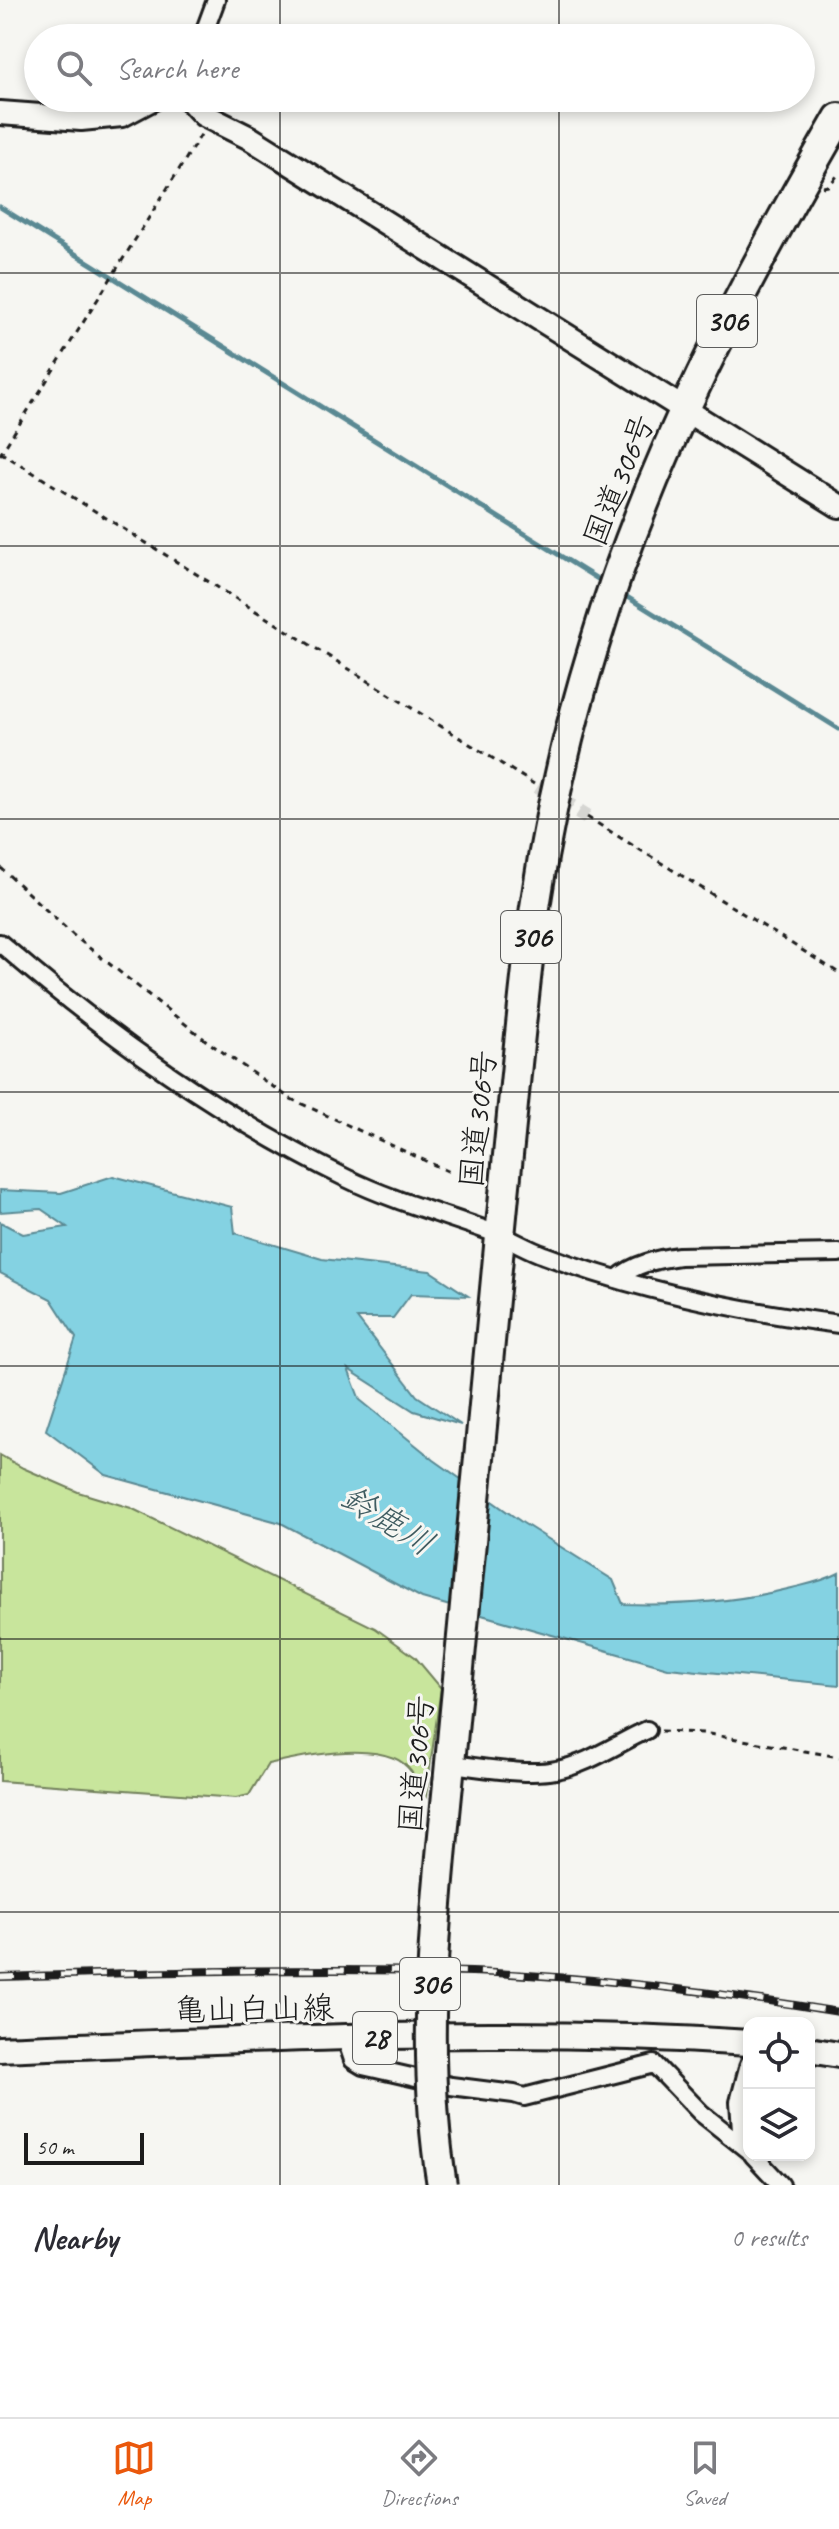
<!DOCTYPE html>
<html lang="en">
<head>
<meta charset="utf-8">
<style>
	body { margin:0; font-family:Caveat,"Klee One",sans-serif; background:#f2f2f3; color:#2b2b33 }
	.controls { position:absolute; right:24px; bottom:24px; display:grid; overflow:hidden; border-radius:16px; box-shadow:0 4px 12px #0003 }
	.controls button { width:72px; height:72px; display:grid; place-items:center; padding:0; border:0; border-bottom:2px solid #e1e1e2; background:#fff; color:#2b2b33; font:40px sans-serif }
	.scale { position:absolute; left:24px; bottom:20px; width:120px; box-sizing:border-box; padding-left:8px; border:4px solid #1c1c1c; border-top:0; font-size:22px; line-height:28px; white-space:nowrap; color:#1c1c1c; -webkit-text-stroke:6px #f6f6f2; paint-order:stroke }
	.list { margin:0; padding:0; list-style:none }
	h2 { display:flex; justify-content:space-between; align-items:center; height:104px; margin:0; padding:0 32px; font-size:34px }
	h2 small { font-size:26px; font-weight:400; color:#7c7c81 }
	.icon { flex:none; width:44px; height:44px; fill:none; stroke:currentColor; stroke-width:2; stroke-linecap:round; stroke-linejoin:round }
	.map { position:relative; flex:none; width:839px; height:2185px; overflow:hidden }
	.search { position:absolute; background:#fff; box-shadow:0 4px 12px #0003; left:24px; right:24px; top:24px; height:88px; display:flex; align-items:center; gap:20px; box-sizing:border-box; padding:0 28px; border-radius:44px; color:#7c7c81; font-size:30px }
	.sheet { height:232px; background:#fff }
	nav { display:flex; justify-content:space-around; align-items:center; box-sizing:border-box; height:112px; border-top:2px solid #e1e1e2; background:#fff; font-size:22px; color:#7c7c81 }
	nav a { display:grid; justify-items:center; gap:4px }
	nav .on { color:#ea580c }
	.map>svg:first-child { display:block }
	.green { fill:#c8e59c; stroke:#72805c; stroke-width:2 }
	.water { fill:#84d2e2; stroke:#5a8993; stroke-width:2 }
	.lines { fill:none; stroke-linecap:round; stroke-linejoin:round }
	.stream { stroke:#5a8993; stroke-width:5 }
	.street-tunnel { stroke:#d5d5d2; stroke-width:16; stroke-dasharray:16 8; stroke-linecap:butt }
	.street-casing { stroke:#1c1c1c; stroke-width:22 }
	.secondary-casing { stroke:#1c1c1c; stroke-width:28 }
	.primary-casing { stroke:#1c1c1c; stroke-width:30 }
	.highway-casing { stroke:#1c1c1c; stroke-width:34 }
	.path { stroke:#1c1c1c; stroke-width:3; stroke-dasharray:6 6; stroke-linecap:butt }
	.street { stroke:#f6f6f2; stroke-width:16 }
	.secondary { stroke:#f6f6f2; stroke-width:22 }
	.primary { stroke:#f6f6f2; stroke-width:24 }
	.highway { stroke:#f6f6f2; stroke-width:28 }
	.rail-casing { stroke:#1c1c1c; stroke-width:8 }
	.rail { stroke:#f6f6f2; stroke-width:5; stroke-dasharray:15; stroke-linecap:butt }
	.highway-bridge-casing { stroke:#1c1c1c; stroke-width:34; stroke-linecap:butt }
	.highway-bridge { stroke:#f6f6f2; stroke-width:28 }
	.grid { fill:none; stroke:#1c1c1c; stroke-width:2; stroke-opacity:0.55 }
	.labels { text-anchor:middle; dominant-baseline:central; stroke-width:6; stroke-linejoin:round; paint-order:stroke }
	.shield { fill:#f6f6f2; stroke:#5d5d5c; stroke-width:2 }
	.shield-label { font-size:30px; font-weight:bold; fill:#1c1c1c }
	.street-label { font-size:32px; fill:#1c1c1c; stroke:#f6f6f2 }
	.water-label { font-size:34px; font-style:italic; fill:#405c61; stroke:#f6f6f2 }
</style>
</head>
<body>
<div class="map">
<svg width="839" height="2185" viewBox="0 0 839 2185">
	<rect width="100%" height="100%" fill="#f6f6f2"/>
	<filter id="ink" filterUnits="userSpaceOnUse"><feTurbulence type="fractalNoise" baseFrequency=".0125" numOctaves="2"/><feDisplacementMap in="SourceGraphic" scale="16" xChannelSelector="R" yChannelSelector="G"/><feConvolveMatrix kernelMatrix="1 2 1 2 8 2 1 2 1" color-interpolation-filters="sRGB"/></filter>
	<g filter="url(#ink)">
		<!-- green -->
		<path class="green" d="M 0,1455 L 23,1468 L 78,1492 L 131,1508 L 375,1628 L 415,1657 L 441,1688 L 426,1796 C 418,1782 410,1764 394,1758 C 361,1744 302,1756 268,1764 L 249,1795 L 236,1798 L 0,1781 Z"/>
		<!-- water -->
		<path class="water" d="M 113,1176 L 232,1207 L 235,1233 L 322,1259 L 430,1271 L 468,1296 L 411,1294 L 393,1318 L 357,1318 L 417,1396 L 461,1425 L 414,1411 L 348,1369 L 360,1400 L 434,1460 L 523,1523 L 613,1580 L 623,1604 C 681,1606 736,1602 792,1588 C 808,1584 824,1581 839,1573 L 839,1685 L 668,1668 L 422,1598 L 281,1523 L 106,1475 L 46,1430 L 76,1338 L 51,1299 L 0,1273 L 0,1222 L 23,1234 L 67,1227 L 41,1209 L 0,1212 L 0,1190 L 61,1193 Z"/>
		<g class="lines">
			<!-- stream -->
			<g class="stream">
				<polyline points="0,207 604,583"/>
				<polyline points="619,592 839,729"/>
			</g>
			<!-- street-tunnel -->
			<polyline class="street-tunnel" points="538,786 587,817"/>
			<defs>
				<g id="street">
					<polyline points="202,38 216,0"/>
					<path d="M 0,943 C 106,1035 220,1116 346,1178 C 395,1202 449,1216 500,1235 C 515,1241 529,1250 544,1255 C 639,1291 739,1311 839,1324"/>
					<path d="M 617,1279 C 633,1264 658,1259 679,1256 L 839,1253"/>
					<path d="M 450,1764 C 480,1767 526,1776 556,1770 C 587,1765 618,1743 647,1730"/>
					<polyline points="346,2039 353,2060 363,2066 451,2086 514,2094 524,2097 654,2064 701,2113 749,2151"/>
					<polyline points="742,2143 739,2102 749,2064"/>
					<polyline points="753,2155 781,2185"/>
				</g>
				<g id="secondary">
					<polyline points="188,98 204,115 250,138 839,506"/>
					<polyline points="0,113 81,119 122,115 154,98"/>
				</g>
				<g id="primary">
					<path d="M 0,2049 C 249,2040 500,2026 749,2043"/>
					<polyline points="809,2050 839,2055"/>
				</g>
				<path id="highway" d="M 448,1784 C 467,1587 485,1391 504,1195 C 512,1117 519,1038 528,961 C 540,855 563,747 594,646 C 650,458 742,286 839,118"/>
			</defs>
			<!-- street casing -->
			<use href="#street" class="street-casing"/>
			<!-- secondary casing -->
			<use href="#secondary" class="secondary-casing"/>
			<!-- primary casing -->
			<use href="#primary" class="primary-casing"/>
			<!-- highway casing -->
			<use href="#highway" class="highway-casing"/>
			<!-- path -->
			<g class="path">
				<polyline points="823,187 828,186 839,174"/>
				<polyline points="0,452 534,784"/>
				<polyline points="0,455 202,133"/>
				<polyline points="587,817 839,973"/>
				<polyline points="0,867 73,935 208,1042 291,1099 452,1173"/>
				<polyline points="661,1731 703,1733 839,1757"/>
			</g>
			<!-- street -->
			<use href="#street" class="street"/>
			<!-- secondary -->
			<use href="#secondary" class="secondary"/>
			<!-- primary -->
			<use href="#primary" class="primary"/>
			<!-- highway -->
			<use href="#highway" class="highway"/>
			<defs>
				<path id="rail" d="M 0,1977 C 157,1972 315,1967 472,1972 C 595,1977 718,1992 839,2012"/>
			</defs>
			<!-- rail casing -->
			<use href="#rail" class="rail-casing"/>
			<!-- rail -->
			<use href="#rail" class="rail"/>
			<defs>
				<path id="highway-bridge" d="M 442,2185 C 420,2052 435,1917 448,1784"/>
			</defs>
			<!-- highway-bridge casing -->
			<use href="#highway-bridge" class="highway-bridge-casing"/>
			<!-- highway-bridge -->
			<use href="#highway-bridge" class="highway-bridge"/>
		</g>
	</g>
	<!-- grid -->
	<path class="grid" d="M 280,0 L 280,38M 559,0 L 559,38M 280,98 L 280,2185M 559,98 L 559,2185M 0,273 L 839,273M 0,546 L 839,546M 0,819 L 839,819M 0,1092 L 839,1092M 0,1366 L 839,1366M 0,1639 L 839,1639M 0,1912 L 839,1912"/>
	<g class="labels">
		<!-- shield labels -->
		<g class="shield">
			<rect x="697" y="295" width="60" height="52" rx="6"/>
			<rect x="501" y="911" width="60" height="52" rx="6"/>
			<rect x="400" y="1958" width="60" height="52" rx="6"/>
			<rect x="353" y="2012" width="44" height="52" rx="6"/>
		</g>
		<g class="shield-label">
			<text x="727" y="321">306</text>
			<text x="531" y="937">306</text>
			<text x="430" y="1984">306</text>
			<text x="375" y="2038">28</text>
		</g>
		<!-- street labels -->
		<g class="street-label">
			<text transform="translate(619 480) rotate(-68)">国道306号</text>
			<text transform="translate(478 1119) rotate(-84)">国道306号</text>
			<text transform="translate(416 1764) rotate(-85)">国道306号</text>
			<text transform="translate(254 2009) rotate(-1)">亀山白山線</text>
		</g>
		<!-- water labels -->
		<g class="water-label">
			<text transform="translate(388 1520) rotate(32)">鈴鹿川</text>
		</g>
	</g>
</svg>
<div class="controls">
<button><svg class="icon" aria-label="locate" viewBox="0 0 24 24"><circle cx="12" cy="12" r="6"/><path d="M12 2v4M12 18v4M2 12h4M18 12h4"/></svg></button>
<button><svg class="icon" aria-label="layers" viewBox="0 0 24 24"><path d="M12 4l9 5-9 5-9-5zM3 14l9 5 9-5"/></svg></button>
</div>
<div class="scale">50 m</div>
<div class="search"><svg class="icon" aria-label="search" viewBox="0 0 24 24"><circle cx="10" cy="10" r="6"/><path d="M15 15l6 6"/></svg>Search here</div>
</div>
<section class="sheet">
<h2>Nearby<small>0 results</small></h2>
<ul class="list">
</ul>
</section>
<nav>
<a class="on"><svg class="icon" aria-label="map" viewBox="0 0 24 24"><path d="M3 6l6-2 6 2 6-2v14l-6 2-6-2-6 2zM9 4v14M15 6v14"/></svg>Map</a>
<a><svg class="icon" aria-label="directions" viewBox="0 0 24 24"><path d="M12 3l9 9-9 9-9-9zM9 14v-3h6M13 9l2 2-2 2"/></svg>Directions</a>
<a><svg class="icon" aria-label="saved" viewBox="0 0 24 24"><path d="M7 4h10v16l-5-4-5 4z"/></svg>Saved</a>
</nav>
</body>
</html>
